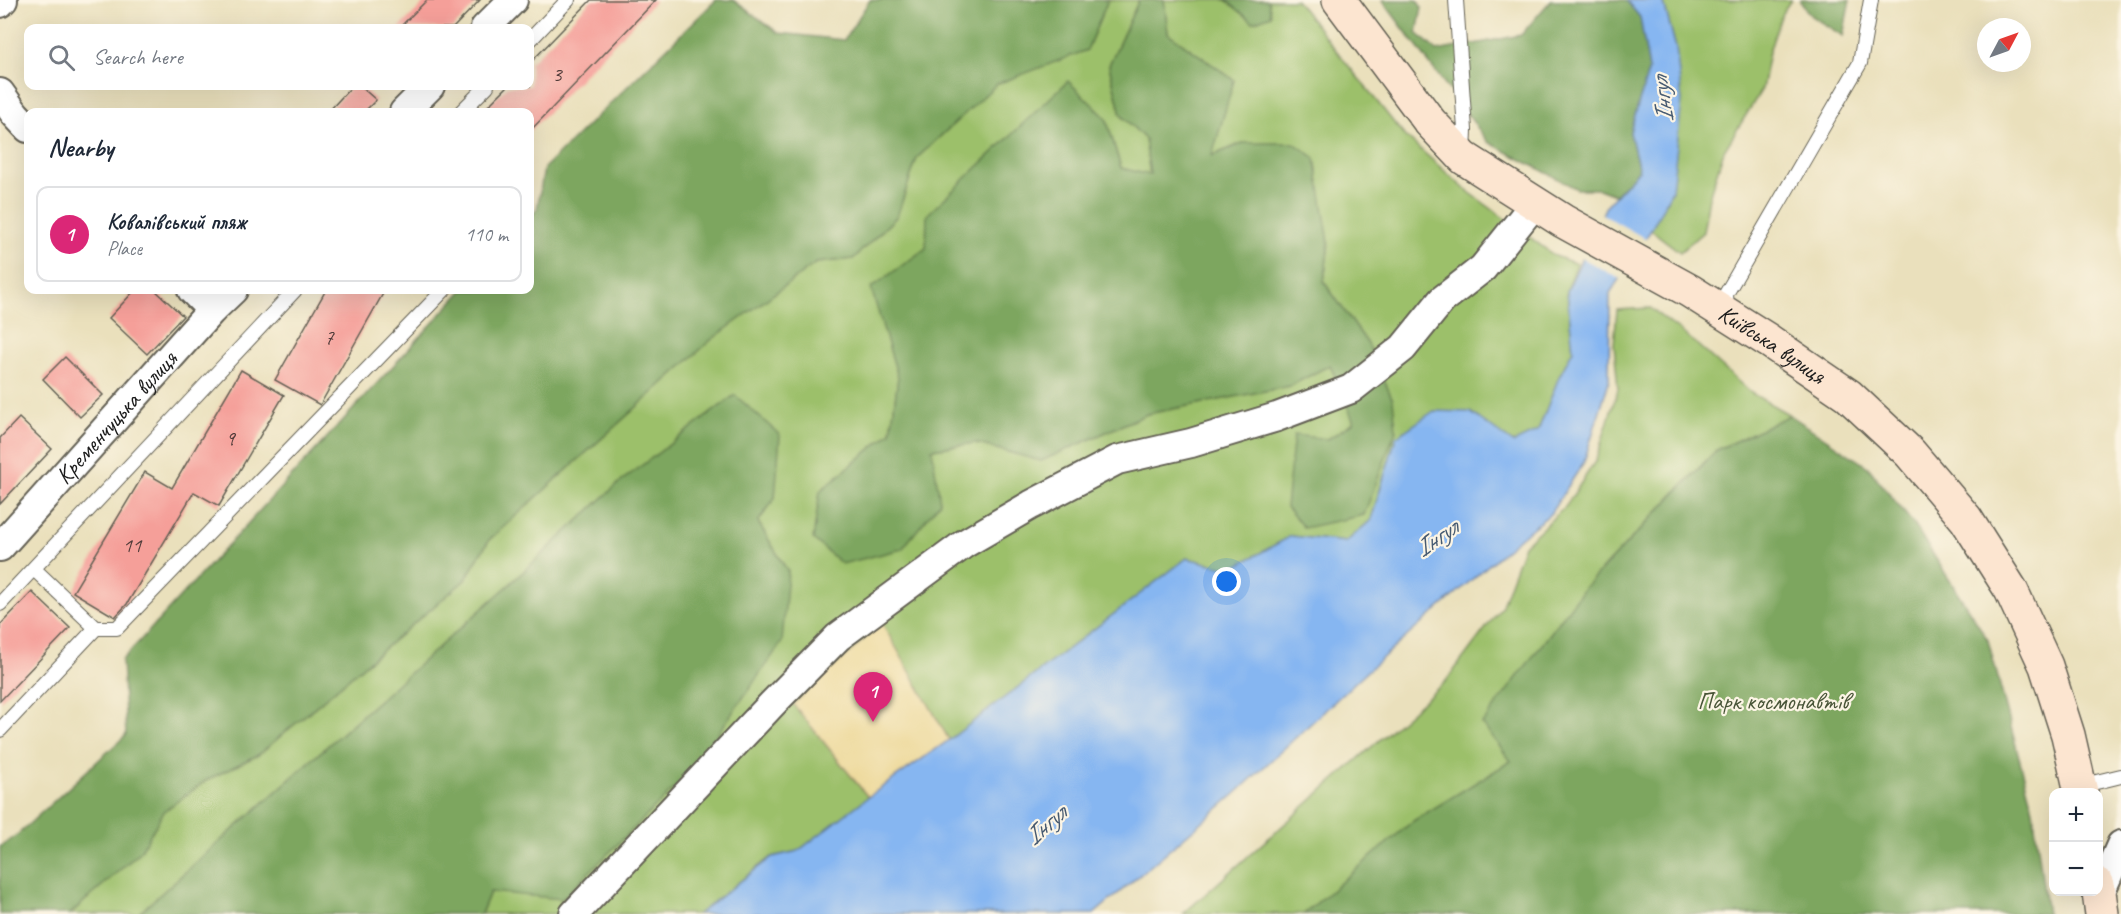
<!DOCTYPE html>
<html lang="en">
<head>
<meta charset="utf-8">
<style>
	body { margin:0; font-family:Caveat,sans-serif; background:#f6f6f7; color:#1f2937 }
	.controls { position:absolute; right:18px; bottom:18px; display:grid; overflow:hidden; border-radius:12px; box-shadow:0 6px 24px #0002 }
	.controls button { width:54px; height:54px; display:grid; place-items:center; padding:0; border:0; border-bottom:2px solid #e0e1e3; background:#fff; color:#1f2937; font:30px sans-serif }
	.compass { position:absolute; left:1977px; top:18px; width:54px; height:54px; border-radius:50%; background:#fff; box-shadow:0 6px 24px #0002; rotate:49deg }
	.you { position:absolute; left:1227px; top:582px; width:21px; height:21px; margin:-15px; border:4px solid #fff; border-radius:50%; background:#1a73e8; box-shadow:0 0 0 9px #1a73e833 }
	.badge { display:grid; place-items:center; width:39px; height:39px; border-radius:50%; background:#db2777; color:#fff; font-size:20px; font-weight:700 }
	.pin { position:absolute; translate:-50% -50px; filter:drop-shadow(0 2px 3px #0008) }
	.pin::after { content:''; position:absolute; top:32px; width:21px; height:18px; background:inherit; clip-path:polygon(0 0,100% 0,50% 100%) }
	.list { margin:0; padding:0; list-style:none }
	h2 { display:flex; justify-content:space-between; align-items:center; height:78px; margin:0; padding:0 24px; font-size:26px }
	h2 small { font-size:20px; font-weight:400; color:#747a83 }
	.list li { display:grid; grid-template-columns:39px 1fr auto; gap:18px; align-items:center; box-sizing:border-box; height:96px; margin:0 12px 12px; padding:0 12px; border:2px solid #e0e1e3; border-radius:12px }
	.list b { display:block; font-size:22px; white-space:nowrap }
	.list p { margin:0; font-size:20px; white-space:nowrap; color:#747a83 }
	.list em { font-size:20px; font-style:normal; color:#747a83 }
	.icon { flex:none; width:33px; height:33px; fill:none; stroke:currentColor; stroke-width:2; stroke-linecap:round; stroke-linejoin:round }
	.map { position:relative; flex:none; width:2121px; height:914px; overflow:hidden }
	.search { position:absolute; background:#fff; box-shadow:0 6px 24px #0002; left:24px; top:24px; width:510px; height:66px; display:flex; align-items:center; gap:15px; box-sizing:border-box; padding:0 21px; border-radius:12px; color:#747a83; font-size:22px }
	.panel { position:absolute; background:#fff; box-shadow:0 6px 24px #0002; left:24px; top:108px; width:510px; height:186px; border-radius:12px }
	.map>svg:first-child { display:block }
	.green { fill:#9cc06b; stroke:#5c6e44; stroke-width:1.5 }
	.forest { fill:#7da65f; stroke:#4c613e; stroke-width:1.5 }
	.sand { fill:#eeda9e; stroke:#857b5d; stroke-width:1.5 }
	.water { fill:#86b6f1; stroke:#516986; stroke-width:1.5 }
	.pier { fill:#eae0bc }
	.building { fill:#f59f99 }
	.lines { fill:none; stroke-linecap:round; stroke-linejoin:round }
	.lane-casing { stroke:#646154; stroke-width:16 }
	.street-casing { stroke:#646154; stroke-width:32 }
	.secondary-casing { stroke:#646154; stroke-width:36 }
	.lane { stroke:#fff; stroke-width:14 }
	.street { stroke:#fff; stroke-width:28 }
	.secondary { stroke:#fce5d0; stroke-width:33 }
	.labels { text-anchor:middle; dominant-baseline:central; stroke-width:4.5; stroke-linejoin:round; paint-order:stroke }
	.number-label { font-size:21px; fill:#523d3b }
	.street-label { font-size:24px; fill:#1c1c1c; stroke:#fcf5e5 }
	.park-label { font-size:24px; fill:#495538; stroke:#fcf5e5 }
	.water-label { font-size:26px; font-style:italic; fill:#465a71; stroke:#fcf5e5 }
</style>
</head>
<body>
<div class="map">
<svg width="2121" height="914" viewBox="0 0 2121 914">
	<rect width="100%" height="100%" fill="#fcf5e5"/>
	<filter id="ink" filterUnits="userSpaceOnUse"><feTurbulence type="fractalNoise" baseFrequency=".0167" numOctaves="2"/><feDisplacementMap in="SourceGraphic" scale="12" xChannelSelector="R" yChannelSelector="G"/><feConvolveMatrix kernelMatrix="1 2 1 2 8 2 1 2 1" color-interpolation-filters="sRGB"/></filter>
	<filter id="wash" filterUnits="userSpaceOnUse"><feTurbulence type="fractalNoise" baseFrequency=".008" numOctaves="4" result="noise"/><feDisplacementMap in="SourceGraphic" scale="24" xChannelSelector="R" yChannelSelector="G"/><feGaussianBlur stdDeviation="1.35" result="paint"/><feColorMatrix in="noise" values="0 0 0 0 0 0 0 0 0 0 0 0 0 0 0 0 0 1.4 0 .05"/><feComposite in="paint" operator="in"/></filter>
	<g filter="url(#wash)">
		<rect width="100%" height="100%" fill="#eae0bc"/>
		<!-- green -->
		<g class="green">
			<polygon points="1108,0 1139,0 1109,65 1121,115 1145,139 1150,176 1121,168 1106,118 872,288 898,377 891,432 820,491 931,449 975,443 1041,461 1147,414 1290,386 1331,364 1354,422 1328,439 1364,515 1368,344 1324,282 1329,242 1243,143 1211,156 1234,80 1168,33 1164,0 1226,0 1253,22 1271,15 1268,0 1296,0 1403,134 1465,189 1555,256 1577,264 1567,291 1573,350 1559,377 1538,431 1513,443 1470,412 1396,437 1371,520 1346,542 1291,536 1231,569 1187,558 949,740 882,624 794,704 868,797 798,851 771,857 698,914 481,914 490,892 788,572 758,522 775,498 735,395 620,482 510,584 138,914 70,914 140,852 164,811 207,780 258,755 465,580 489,540 711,340 816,263 853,259 897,216 917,158 997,83 1087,50"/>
			<polygon points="1663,0 1791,0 1782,13 1769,52 1762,89 1724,151 1709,197 1703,232 1680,252 1651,230 1672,190 1676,48"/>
			<polygon points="1650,308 1693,341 1751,393 1790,415 1716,450 1586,586 1483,724 1512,761 1413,821 1304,914 1183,914 1446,681 1501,608 1524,545 1566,506 1596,460 1618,389 1614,344 1617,310"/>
		</g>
		<!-- forest -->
		<g class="forest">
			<polygon points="716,0 733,0 779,33 844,40 870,0 1108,0 1087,50 997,84 917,158 897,216 853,259 816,263 711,340 489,540 465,580 258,755 207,780 164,811 140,852 70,914 0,914 0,847 16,836 126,735 122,660 463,290 530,290 530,217 537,209 544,168"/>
			<polygon points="1139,0 1164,0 1168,33 1234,80 1212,156 1243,143 1294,143 1315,158 1329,242 1324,282 1368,344 1393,400 1396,430 1364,515 1304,528 1286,507 1294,435 1328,439 1354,422 1330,365 1290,386 1147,414 1041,461 975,443 932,449 940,502 902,549 842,564 813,539 820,491 891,432 898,377 871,288 926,248 927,215 1068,81 1106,118 1121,168 1150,175 1145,139 1121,115 1109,65"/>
			<polygon points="1226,0 1268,0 1271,15 1253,22"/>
			<polygon points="1382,0 1417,0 1422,8 1417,33 1437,51 1521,35 1551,0 1626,0 1640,17 1649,69 1630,132 1639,170 1615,195 1599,189 1577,189 1488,142"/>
			<polygon points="1799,0 1850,0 1843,36 1811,16"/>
			<polygon points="735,395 780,435 775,498 758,522 788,572 782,642 691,772 562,899 490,892 481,914 138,914 510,584 620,482"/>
			<polygon points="1790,415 1868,467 1915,526 1988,640 2033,810 2047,914 1304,914 1413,821 1511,761 1482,724 1586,586 1717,450"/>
		</g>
		<!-- sand -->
		<polygon class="sand" points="882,623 949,740 868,797 793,704"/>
		<!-- water -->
		<polygon class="water" points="1626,0 1663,0 1676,48 1682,101 1672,190 1651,230 1610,293 1609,381 1584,462 1550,514 1516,541 1364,674 1235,794 1094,914 698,914 772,857 798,851 868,797 949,740 1187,558 1231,569 1291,536 1346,542 1371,520 1396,437 1434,411 1470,412 1513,443 1538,431 1559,377 1573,350 1567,291 1606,206 1639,170 1630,132 1649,69 1640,17"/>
		<!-- pier -->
		<polygon class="pier" points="1600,213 1648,240 1622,280 1578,256"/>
		<g id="blocks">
			<!-- building -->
			<g class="building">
				<polygon points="427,0 480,0 453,28 399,28"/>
				<polygon points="591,0 656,0 530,131 530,112 482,112 508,86 530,86 530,63"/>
				<polygon points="352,86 360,86 376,100 364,112 328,112"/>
				<polygon points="135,290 155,290 183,316 147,354 109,318"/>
				<polygon points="326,290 385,290 320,405 275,380"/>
				<polygon points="65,357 103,395 80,417 43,379"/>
				<polygon points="241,370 284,395 219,506 194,492 127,604 115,617 73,592 145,472 172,488"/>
				<polygon points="19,418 52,449 0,504 0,438"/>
				<polygon points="32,592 70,628 0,701 0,625"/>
			</g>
		</g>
	</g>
	<g filter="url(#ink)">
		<use href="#blocks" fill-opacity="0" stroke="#646154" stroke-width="1.5"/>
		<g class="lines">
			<defs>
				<g id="lane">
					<polyline points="1456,0 1465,130 1464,154"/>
					<polyline points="530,40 568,0"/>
					<polyline points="461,112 487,86"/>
					<polyline points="1727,312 1726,294 1860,63 1871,0"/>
					<polyline points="34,569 96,628 117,628 444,290"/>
					<polyline points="0,604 295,290"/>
					<polyline points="0,730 96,628"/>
					<polyline points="2080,786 2121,776"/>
				</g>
				<g id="street">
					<polyline points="0,3 3,0"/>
					<polyline points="485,28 513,0"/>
					<polyline points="0,93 15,114 28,128"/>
					<polyline points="404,112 430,86"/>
					<polyline points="192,290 212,310"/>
					<path id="s1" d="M 0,547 L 212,310 L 233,290"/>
					<polyline points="2100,893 2121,845"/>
					<polyline points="574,914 772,704 838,637 964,544 1031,505 1117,460 1191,443 1277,417 1351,389 1403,348 1442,300 1483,268 1535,203"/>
				</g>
				<g id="secondary">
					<path id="s2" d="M 1339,0 L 1430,122 L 1464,158 L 1563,221 L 1690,291 L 1769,341 L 1848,395 L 1910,453 L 1966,519 L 2011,590 L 2046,666 L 2068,735 L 2081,792"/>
					<polyline points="2098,885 2102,914"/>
				</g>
			</defs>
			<!-- lane casing -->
			<use href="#lane" class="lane-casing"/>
			<!-- street casing -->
			<use href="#street" class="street-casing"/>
			<!-- secondary casing -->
			<use href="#secondary" class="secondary-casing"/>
			<!-- lane -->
			<use href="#lane" class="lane"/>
			<!-- street -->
			<use href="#street" class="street"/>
			<!-- secondary -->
			<use href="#secondary" class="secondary"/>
		</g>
	</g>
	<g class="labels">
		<!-- number labels -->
		<g class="number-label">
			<text x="557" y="74">3</text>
			<text x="329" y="337">7</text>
			<text x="230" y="438">9</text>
			<text x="132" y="545">11</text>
		</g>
		<!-- street labels -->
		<g class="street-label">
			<text stroke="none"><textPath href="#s2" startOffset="562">Київська вулиця</textPath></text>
			<text stroke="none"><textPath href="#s1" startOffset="174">Кременчуцька вулиця</textPath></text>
		</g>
		<!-- park labels -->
		<g class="park-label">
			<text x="1773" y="701">Парк космонавтів</text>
		</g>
		<!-- water labels -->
		<g class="water-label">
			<text transform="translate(1662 100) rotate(-97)">Інгул</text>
			<text transform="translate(1436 538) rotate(-34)">Інгул</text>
			<text transform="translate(1045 825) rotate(-41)">Інгул</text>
		</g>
	</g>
</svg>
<div class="controls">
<button>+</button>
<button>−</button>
</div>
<svg class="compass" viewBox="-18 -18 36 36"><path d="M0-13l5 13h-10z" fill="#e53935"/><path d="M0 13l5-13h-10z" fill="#747a83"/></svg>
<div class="you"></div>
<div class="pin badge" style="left:873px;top:722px">1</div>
<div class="search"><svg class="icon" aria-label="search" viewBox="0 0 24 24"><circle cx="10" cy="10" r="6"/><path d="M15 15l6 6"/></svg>Search here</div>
<section class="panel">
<h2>Nearby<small></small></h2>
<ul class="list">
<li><span class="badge">1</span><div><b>Ковалівський пляж</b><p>Place</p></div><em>110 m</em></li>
</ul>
</section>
</div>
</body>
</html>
